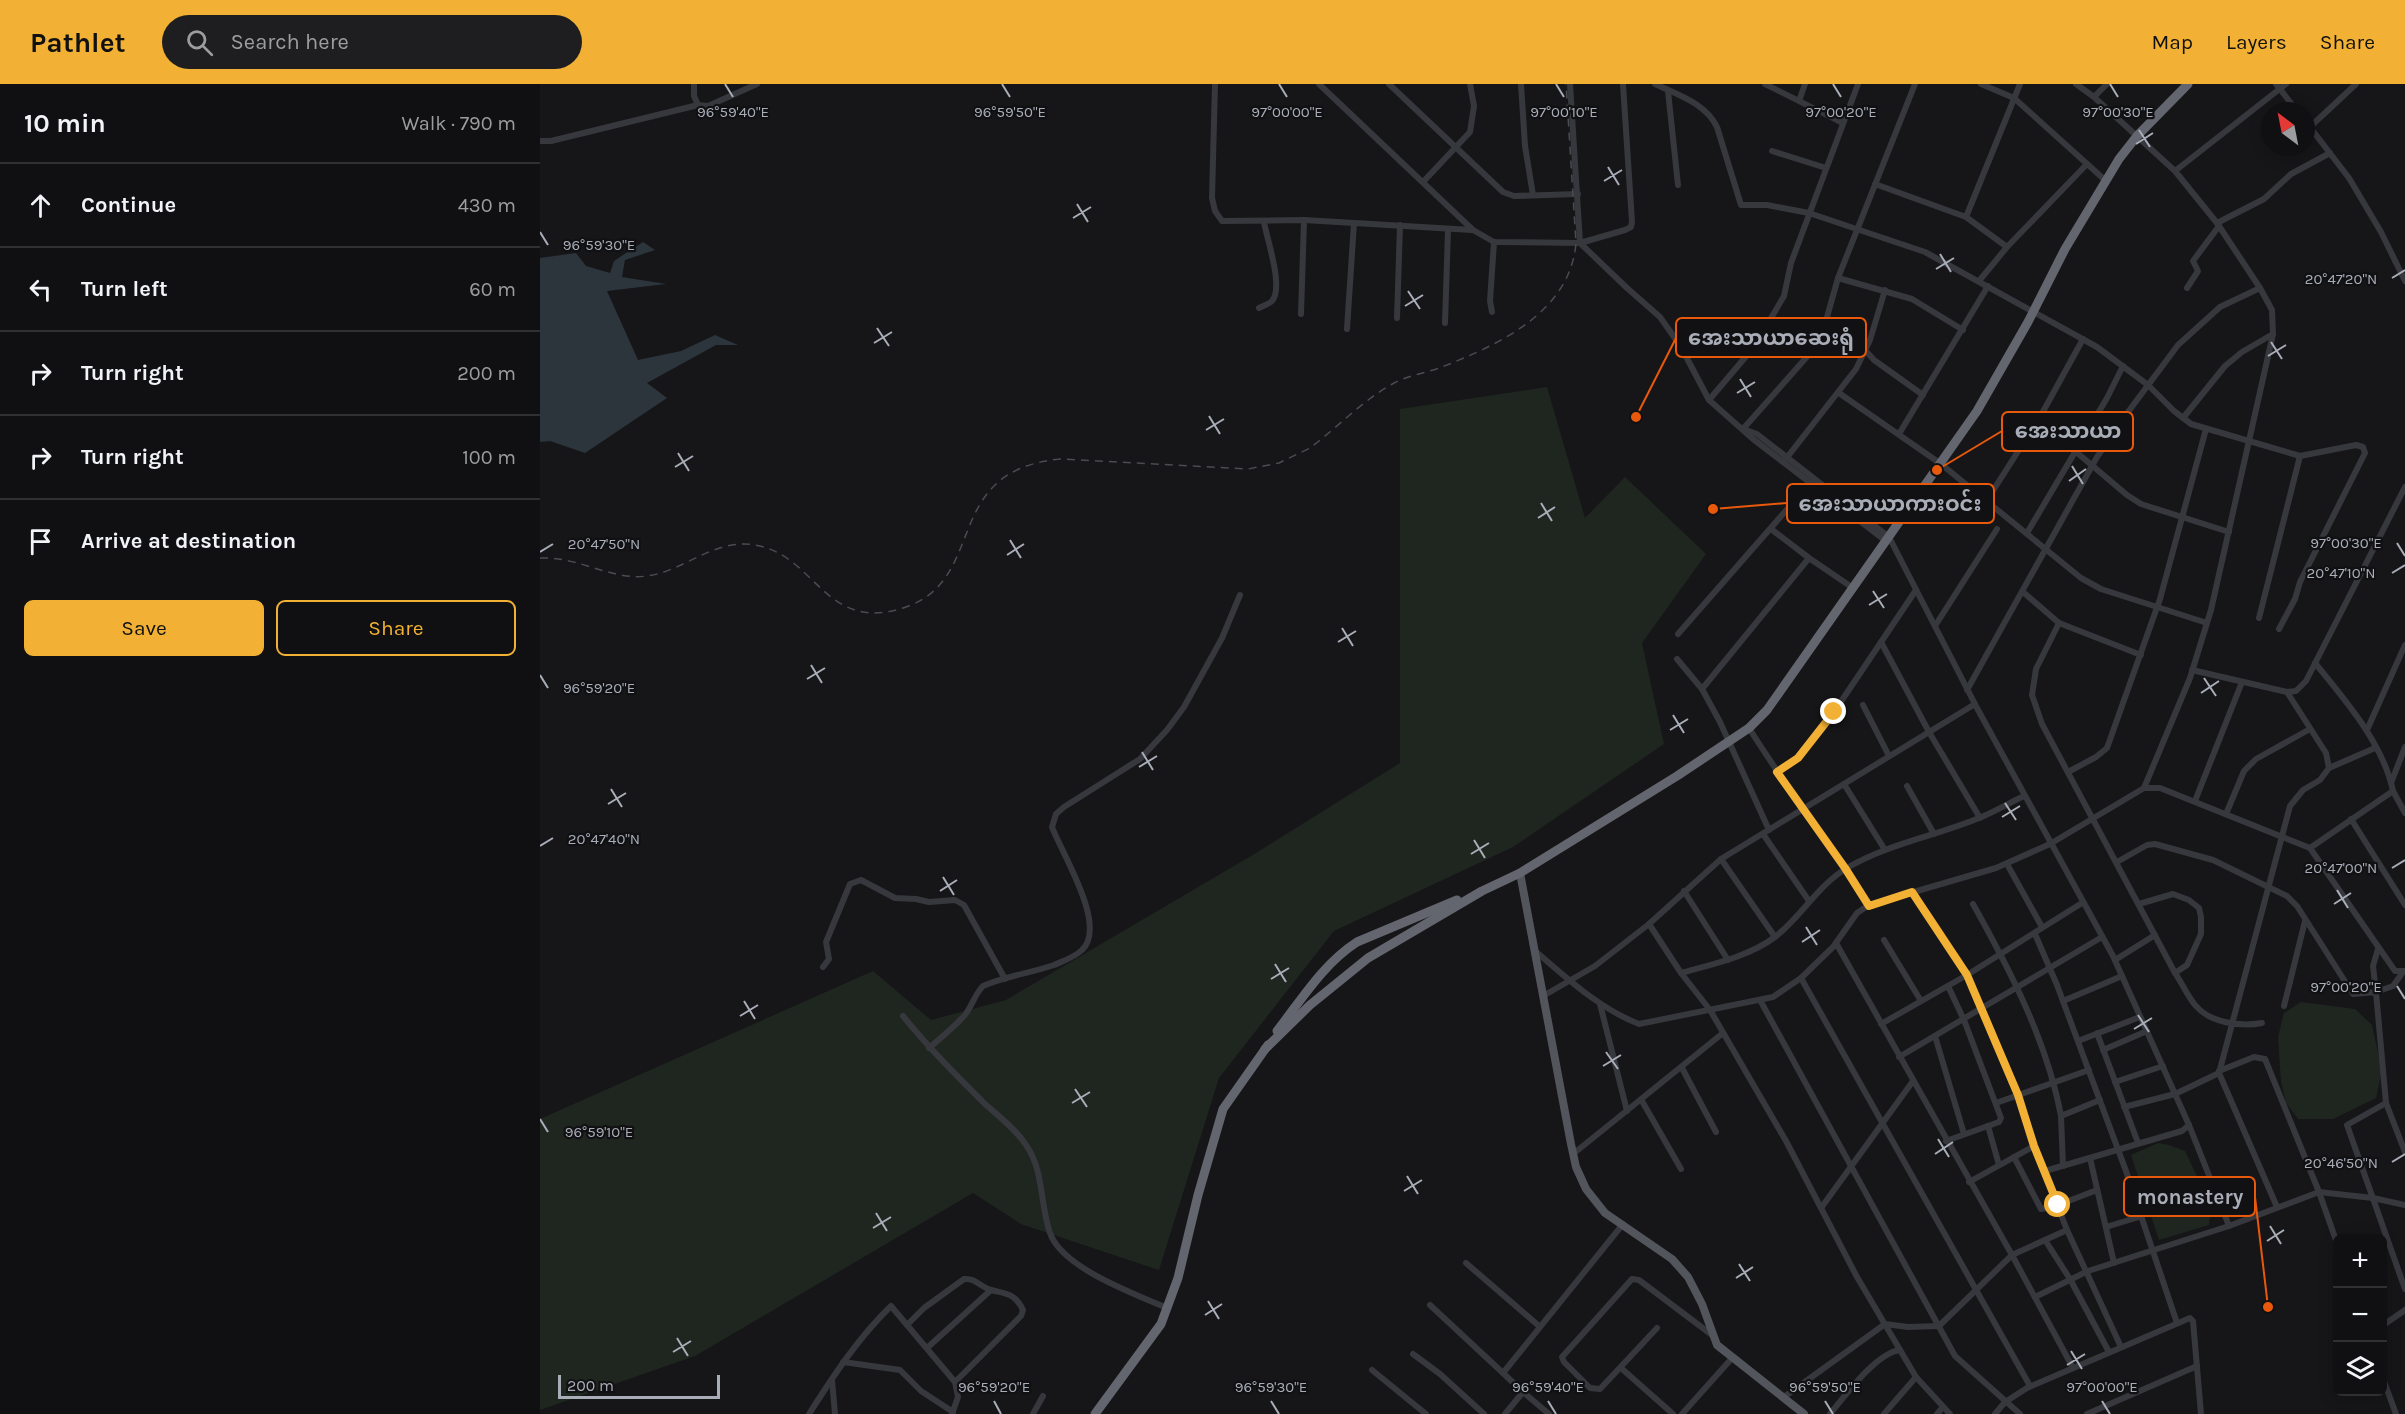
<!DOCTYPE html>
<html lang="en">
<head>
<meta charset="utf-8">
<style>
	body { margin:0; font-family:Karla,"Noto Sans Myanmar",sans-serif; background:#1e1e20; color:#f1f3f6 }
	.controls { position:absolute; right:18px; bottom:18px; display:grid; overflow:hidden; border-radius:9px; box-shadow:0 3px 15px #0003 }
	.controls button { width:54px; height:54px; display:grid; place-items:center; padding:0; border:0; border-bottom:2px solid #303032; background:#101012; color:#f1f3f6; font:30px sans-serif }
	.compass { position:absolute; left:1721px; top:18px; width:54px; height:54px; border-radius:50%; background:#101012; box-shadow:0 3px 15px #0003; rotate:328deg }
	.scale { position:absolute; left:18px; bottom:15px; width:162px; box-sizing:border-box; padding-left:6px; border:3px solid #a8adb8; border-top:0; font-size:16px; line-height:21px; white-space:nowrap; color:#a8adb8; -webkit-text-stroke:4px #111113; paint-order:stroke }
	.stop { position:absolute; width:18px; height:18px; margin:-14px; border:4px solid #f2b134; border-radius:50%; background:#fff }
	.stop.end { background:#f2b134; border-color:#fff; box-shadow:0 2px 6px #0008 }
	.list { margin:0; padding:0; list-style:none }
	h2 { display:flex; justify-content:space-between; align-items:center; height:78px; margin:0; padding:0 24px; font-size:26px }
	h2 small { font-size:20px; font-weight:400; color:#9c9d9f }
	.list li { display:grid; grid-template-columns:39px 1fr auto; gap:18px; align-items:center; box-sizing:border-box; height:84px; padding:0 24px; border-top:2px solid #303032 }
	.list b { display:block; font-size:22px; white-space:nowrap }
	.list em { font-size:20px; font-style:normal; color:#9c9d9f }
	.actions { display:flex; gap:12px; padding:18px 24px }
	.actions a { flex:1; padding:14px 0; border:2px solid #f2b134; border-radius:9px; text-align:center; font-size:21px; color:#f2b134 }
	.actions .main { background:#f2b134; color:#111 }
	.icon { flex:none; width:33px; height:33px; fill:none; stroke:currentColor; stroke-width:2; stroke-linecap:round; stroke-linejoin:round }
	.map { position:relative; flex:none; width:1865px; height:1330px; overflow:hidden }
	header { display:flex; align-items:center; gap:36px; box-sizing:border-box; height:84px; padding:0 30px; background:#f2b134; color:#111 }
	header strong { font-size:28px }
	nav { display:flex; gap:33px; margin-inline-start:auto; font-size:21px }
	.search { width:420px; height:54px; background:#1e1e20; display:flex; align-items:center; gap:15px; box-sizing:border-box; padding:0 21px; border-radius:33px; color:#9c9d9f; font-size:22px }
	main { display:flex }
	aside { flex:1; background:#101012 }
	.map>svg:first-child { display:block }
	.green { fill:#1e261f }
	.water { fill:#2c353c }
	.lines { fill:none; stroke-linecap:round; stroke-linejoin:round }
	.minor { stroke:#37383d; stroke-width:6 }
	.major { stroke:#53555c; stroke-width:8 }
	.highway { stroke:#63666e; stroke-width:9 }
	.rail { stroke:#4a4c52; stroke-width:1.5; stroke-dasharray:8 6; stroke-linecap:butt }
	.route { stroke:#f2b134; stroke-width:8 }
	.ticks { fill:none; stroke:#a8adb8; stroke-width:2 }
	.ticks-label { font-size:15px; text-anchor:middle; fill:#a8adb8; stroke:#111113; stroke-width:4.5; stroke-linejoin:round; paint-order:stroke }
	.leader { fill:none; stroke:#e8590c; stroke-width:2 }
	.callout-dot { fill:#e8590c; stroke:#111113; stroke-width:2 }
	.callout { fill:#111113; stroke:#e8590c; stroke-width:2 }
	.callout-label { font-size:21px; text-anchor:middle; font-weight:bold; fill:#a8adb8 }
</style>
</head>
<body>
<header>
<strong>Pathlet</strong>
<div class="search"><svg class="icon" aria-label="search" viewBox="0 0 24 24"><circle cx="10" cy="10" r="6"/><path d="M15 15l6 6"/></svg>Search here</div>
<nav><a>Map</a><a>Layers</a><a>Share</a></nav>
</header>
<main>
<aside>
<h2>10 min<small>Walk · 790 m</small></h2>
<ul class="list">
<li><svg class="icon" aria-label="ahead" viewBox="0 0 24 24"><path d="M12 20V5M6 11l6-6 6 6"/></svg><div><b>Continue</b></div><em>430 m</em></li>
<li><svg class="icon" aria-label="left" viewBox="0 0 24 24"><path d="M17 20v-9H6M10 6l-5 5 5 5"/></svg><div><b>Turn left</b></div><em>60 m</em></li>
<li><svg class="icon" aria-label="right" viewBox="0 0 24 24"><path d="M7 20v-9h11M14 6l5 5-5 5"/></svg><div><b>Turn right</b></div><em>200 m</em></li>
<li><svg class="icon" aria-label="right" viewBox="0 0 24 24"><path d="M7 20v-9h11M14 6l5 5-5 5"/></svg><div><b>Turn right</b></div><em>100 m</em></li>
<li><svg class="icon" aria-label="arrive" viewBox="0 0 24 24"><path d="M6 21V4h12l-3 4 3 4H6"/></svg><div><b>Arrive at destination</b></div></li>
</ul>
<div class="actions"><a class="main">Save</a><a>Share</a></div>
</aside>
<div class="map">
<svg width="1865" height="1330" viewBox="0 0 1865 1330">
	<rect width="100%" height="100%" fill="#161618"/>
	<!-- green -->
	<g class="green">
		<polygon points="1007,303 1045,434 1085,393 1166,470 1102,559 1124,660 973,763 794,847 679,994 619,1186 481,1140 433,1109 155,1272 0,1326 0,1035 333,887 391,936 466,916 711,772 860,679 860,325"/>
		<polygon points="1761,918 1815,925 1832,941 1842,987 1836,1014 1793,1035 1758,1035 1746,1019 1741,998 1738,953 1744,929"/>
		<polygon points="1618,1059 1629,1061 1645,1067 1671,1122 1669,1141 1619,1156 1591,1071"/>
	</g>
	<!-- water -->
	<polygon class="water" points="103,158 115,166 85,176 82,193 126,200 67,207 98,276 141,267 175,251 198,261 176,261 107,299 127,314 45,369 10,357 0,358 0,174 36,169 46,182 70,189 74,177"/>
	<g class="lines">
		<!-- minor -->
		<g class="minor">
			<polyline points="154,0 154,12 158,21 168,22 217,0"/>
			<polyline points="675,0 672,114 675,127 682,137 764,136 932,146"/>
			<polyline points="779,0 933,146 954,158 1040,159 1087,204 1120,233 1141,263 1169,316 1213,355 1346,457"/>
			<polyline points="849,0 963,108 974,112 1038,110"/>
			<polyline points="981,0 985,62 993,111"/>
			<polyline points="1030,0 1040,159 1085,146 1091,143 1092,138 1083,0"/>
			<path d="M 1115,0 C 1138,11 1165,19 1177,43 L 1201,121 L 1227,121 L 1269,129 L 1385,168 L 1557,263 L 1608,301 L 1634,327 L 1651,340 L 1760,372 L 1719,534"/>
			<polyline points="1225,0 1303,39"/>
			<polyline points="1441,0 1474,14 1566,97"/>
			<polyline points="1536,0 1554,13 1635,87 1677,139 1720,204 1732,226 1733,250 1671,526 1650,594 1604,704"/>
			<polyline points="1736,0 1757,27"/>
			<polyline points="1128,7 1138,101"/>
			<polyline points="1554,13 1567,0"/>
			<polyline points="1259,17 1265,0"/>
			<polyline points="1766,38 1809,94 1841,148 1865,197"/>
			<polyline points="1770,43 1816,0"/>
			<polyline points="0,57 11,57 158,21"/>
			<polyline points="1232,67 1286,84"/>
			<polyline points="1635,87 1746,0"/>
			<polyline points="883,98 930,48 934,22 930,0"/>
			<polyline points="1335,100 1426,133 1467,163"/>
			<polyline points="1426,133 1480,0"/>
			<polyline points="1677,139 1724,115 1751,90 1790,69"/>
			<polyline points="1298,194 1372,215 1423,246"/>
			<polyline points="1439,197 1467,163 1547,80"/>
			<polyline points="1647,204 1658,187 1653,177 1679,142"/>
			<path d="M 719,224 C 723,222 729,220 732,217 C 744,203 727,156 724,138"/>
			<polyline points="952,228 950,217 954,158"/>
			<polyline points="761,230 764,136"/>
			<polyline points="857,234 860,141"/>
			<polyline points="905,239 908,146"/>
			<polyline points="807,245 814,139"/>
			<polyline points="1325,266 1334,276 1383,311"/>
			<polyline points="1299,309 1401,380 1541,494 1561,505 1667,539"/>
			<polyline points="1169,316 1214,263 1244,212 1251,179 1318,0"/>
			<polyline points="1643,334 1685,282 1702,268 1733,250"/>
			<polyline points="1203,345 1217,350 1349,453 1437,624 1573,872 1649,1041 1689,1142 1779,1108 1833,1114 1865,1121"/>
			<polyline points="1203,345 1280,258 1298,194 1375,0"/>
			<polyline points="1359,350 1448,202"/>
			<polyline points="1535,367 1587,411 1601,420 1689,448"/>
			<polyline points="1245,376 1316,285 1330,256 1345,206"/>
			<polyline points="1447,416 1500,333 1543,255"/>
			<polyline points="1231,445 1269,474 1313,504"/>
			<polyline points="1487,449 1567,314 1583,282"/>
			<polyline points="1483,508 1519,539 1601,571"/>
			<path d="M 1519,539 L 1496,585 L 1492,611 L 1502,640 L 1635,889 C 1642,899 1647,911 1655,921 C 1670,939 1700,943 1722,939"/>
			<polyline points="1395,542 1457,445"/>
			<polyline points="1739,545 1755,515 1760,498 1825,369 1823,363 1816,361 1760,372"/>
			<polyline points="1138,550 1270,399"/>
			<polyline points="1341,558 1389,648 1440,734"/>
			<polyline points="1137,575 1162,605 1180,638 1229,746"/>
			<polyline points="1652,586 1747,608 1756,607 1766,597 1865,403"/>
			<polyline points="1162,605 1269,474"/>
			<polyline points="1427,606 1557,373 1591,324 1638,261 1680,223 1720,204"/>
			<polyline points="1323,621 1349,672"/>
			<path d="M 1209,644 C 1247,705 1291,761 1329,822"/>
			<polyline points="1827,646 1865,561"/>
			<polyline points="1789,684 1835,664"/>
			<polyline points="1237,688 1258,674 1294,628 1376,506"/>
			<polyline points="1528,688 1556,673 1567,664 1620,515 1666,345"/>
			<polyline points="1851,699 1865,663"/>
			<polyline points="1304,700 1345,766"/>
			<polyline points="1367,702 1394,750"/>
			<polyline points="1853,707 1865,729"/>
			<polyline points="1655,717 1702,598"/>
			<polyline points="1686,730 1704,687 1716,675 1770,645"/>
			<polyline points="1811,735 1865,821"/>
			<polyline points="1223,750 1269,817"/>
			<path d="M 1770,764 L 1853,707 C 1843,659 1805,616 1775,579"/>
			<polyline points="1181,775 1235,853"/>
			<polyline points="1577,778 1607,761 1615,760 1673,776 1747,812 1757,822 1813,910 1836,908 1846,1019 1865,1068"/>
			<polyline points="1467,780 1502,843"/>
			<polyline points="1144,807 1188,876"/>
			<polyline points="1372,808 1427,891 1442,924 1478,1011 1494,1062 1527,1146 1581,1263"/>
			<path d="M 1433,820 C 1470,886 1507,957 1521,1032 L 1560,1016"/>
			<polyline points="1599,820 1633,810 1649,816 1659,824 1661,833 1661,850 1647,881 1635,889"/>
			<polyline points="1109,840 1141,889 1170,926 1246,1057 1317,1193 1376,1293 1410,1330"/>
			<polyline points="1495,850 1517,901 1586,1087 1637,1239"/>
			<polyline points="1344,856 1381,917"/>
			<polyline points="1296,859 1472,1171 1533,1284"/>
			<polyline points="1838,865 1833,882 1836,908 1853,902 1863,888"/>
			<path d="M 994,866 C 1027,894 1058,924 1099,940 L 1233,913 L 1261,894 L 1293,863 L 1317,829 L 1329,821 L 1456,784 L 1510,760 L 1604,704 L 1620,704 L 1770,764 L 1855,887 L 1865,887"/>
			<polyline points="1575,876 1615,851"/>
			<polyline points="283,883 289,875 286,858 310,800 321,796 355,814 376,815 389,818 415,816 424,821 465,895"/>
			<path d="M 1141,889 C 1173,880 1208,873 1235,853 C 1261,833 1278,801 1307,784 C 1347,760 1396,752 1439,734 C 1454,728 1469,719 1484,712"/>
			<polyline points="1261,894 1490,1302"/>
			<polyline points="1003,912 1055,882 1109,840 1181,775 1435,620"/>
			<polyline points="1220,916 1415,1272 1480,1330"/>
			<polyline points="1523,917 1582,892"/>
			<polyline points="1060,920 1087,1027"/>
			<polyline points="1744,922 1765,837"/>
			<path d="M 363,932 C 388,963 416,991 444,1019 C 458,1032 476,1045 486,1061 C 504,1086 500,1121 510,1149 C 522,1184 595,1210 627,1224"/>
			<polyline points="1341,940 1427,891 1542,819"/>
			<polyline points="1557,949 1598,1059"/>
			<polyline points="1395,952 1424,1050"/>
			<polyline points="1538,957 1600,933"/>
			<path d="M 389,964 C 401,954 414,943 425,931 C 432,922 435,910 443,902 C 466,892 491,889 514,881 C 523,877 535,873 542,866 C 568,842 522,770 512,743 L 516,730 L 524,723 L 600,675 L 627,646 L 644,623 L 682,554 L 700,511"/>
			<polyline points="1563,966 1607,947"/>
			<polyline points="1359,973 1562,853"/>
			<polyline points="1142,984 1176,1048"/>
			<polyline points="1679,987 1714,973 1725,975 1779,1108 1798,1162"/>
			<polyline points="1679,989 1737,1123"/>
			<polyline points="1575,998 1623,982"/>
			<polyline points="1102,1017 1141,1085"/>
			<polyline points="1456,1019 1549,986"/>
			<polyline points="1846,1019 1807,1041 1865,1205"/>
			<polyline points="1584,1023 1635,1010 1679,989 1750,722 1763,706 1780,696 1789,684 1786,669 1747,608"/>
			<polyline points="1521,1032 1523,1082"/>
			<polyline points="1448,1042 1459,1081"/>
			<polyline points="1406,1057 1459,1038 1461,1034 1424,936 1408,902"/>
			<polyline points="1033,1070 1183,949"/>
			<polyline points="1474,1073 1501,1125 1518,1121 1557,1106"/>
			<polyline points="1550,1074 1574,1179"/>
			<polyline points="1505,1087 1642,1047 1649,1041"/>
			<polyline points="1429,1098 1494,1062"/>
			<polyline points="1281,1124 1373,997"/>
			<polyline points="1566,1143 1602,1132"/>
			<polyline points="1505,1156 1530,1195 1569,1268"/>
			<polyline points="926,1179 999,1242"/>
			<polyline points="1495,1213 1548,1187 1689,1142"/>
			<polyline points="890,1221 963,1289"/>
			<path d="M 367,1241 L 384,1224 L 424,1195 C 436,1194 440,1203 451,1206 C 466,1210 475,1209 483,1226 L 481,1232 L 415,1298"/>
			<polyline points="1842,1242 1865,1226"/>
			<polyline points="1117,1244 1060,1305 1050,1304 1024,1278 1022,1273 1092,1195 1099,1196 1172,1251"/>
			<polyline points="387,1264 451,1206"/>
			<polyline points="873,1270 900,1290 944,1330"/>
			<polyline points="303,1278 360,1286 381,1307 413,1328"/>
			<polyline points="1081,1284 1133,1330"/>
			<polyline points="832,1286 886,1330"/>
			<polyline points="1842,1292 1856,1330"/>
			<polyline points="292,1296 295,1330"/>
			<polyline points="983,1308 1009,1330"/>
			<polyline points="1244,1313 1345,1240 1368,1243 1399,1242 1472,1171 1527,1146"/>
			<path d="M 269,1330 C 294,1291 318,1254 351,1222 L 415,1298 L 418,1313 L 412,1330"/>
			<polyline points="493,1330 503,1312"/>
			<polyline points="965,1330 983,1308 963,1289 1083,1140"/>
			<polyline points="1142,1330 1193,1273"/>
			<path d="M 1290,1330 C 1305,1312 1336,1269 1360,1266"/>
			<polyline points="1344,1330 1376,1293"/>
			<polyline points="1397,1330 1403,1323"/>
			<polyline points="1455,1330 1465,1318 1487,1304 1650,1234 1653,1237 1661,1330"/>
			<polyline points="1547,1330 1657,1282"/>
		</g>
		<!-- major -->
		<polyline class="major" points="980,789 1031,1060 1036,1083 1046,1105 1065,1129 1132,1175 1148,1193 1162,1220 1177,1261 1264,1330"/>
		<!-- highway -->
		<g class="highway">
			<path d="M 737,947 C 762,915 783,880 817,858 L 917,816"/>
			<polyline points="725,965 770,921 828,874 942,807 980,789 1137,692 1209,644 1227,626 1437,327 1488,238 1525,165 1579,75 1597,52 1648,0"/>
			<polyline points="555,1330 621,1240 638,1194 658,1111 683,1025 728,961"/>
		</g>
		<!-- rail -->
		<path class="rail" d="M 0,474 C 38,472 72,497 107,492 C 145,487 174,454 215,461 C 277,471 284,551 366,523 C 449,494 400,387 520,375 L 708,385 L 739,379 L 770,364 C 798,343 823,316 854,299 C 869,291 886,289 902,283 C 960,260 1030,228 1036,159 L 1026,0"/>
	</g>
	<g class="lines">
		<!-- route -->
		<polyline class="route" points="1294,628 1258,674 1237,688 1305,784 1329,822 1372,808 1427,891 1478,1011 1494,1062 1518,1121"/>
	</g>
	<!-- ticks -->
	<path class="ticks" d="M 185,0 L 193,13M 462,0 L 470,13M 739,0 L 747,13M 1016,0 L 1024,13M 1293,0 L 1301,13M 1570,0 L 1578,13M 1599,46 L 1610,63M 1596,60 L 1613,49M 1068,83 L 1079,101M 1064,97 L 1082,86M 537,120 L 548,138M 533,134 L 551,123M 0,148 L 8,161M 1400,170 L 1411,188M 1396,185 L 1414,174M 1852,194 L 1865,186M 868,207 L 880,225M 865,222 L 883,211M 337,244 L 349,262M 1731,258 L 1742,275M 334,259 L 352,248M 1728,272 L 1746,261M 1200,295 L 1211,313M 1197,309 L 1215,298M 669,332 L 680,350M 666,346 L 684,335M 138,369 L 149,387M 1532,382 L 1543,400M 135,383 L 153,372M 1529,397 L 1546,385M 1001,419 L 1012,437M 998,434 L 1015,423M 470,456 L 481,474M 1857,459 L 1865,472M 0,468 L 13,460M 467,471 L 484,460M 1852,489 L 1865,481M 1333,507 L 1344,524M 1329,521 L 1347,510M 802,544 L 813,562M 798,558 L 816,547M 271,581 L 282,599M 0,591 L 8,604M 1664,594 L 1676,612M 267,595 L 285,584M 1661,609 L 1679,597M 1133,631 L 1144,649M 1130,646 L 1148,635M 602,668 L 613,686M 599,683 L 617,672M 71,705 L 82,723M 1465,719 L 1476,736M 68,720 L 86,709M 1462,733 L 1480,722M 934,756 L 945,774M 0,762 L 13,754M 931,770 L 949,759M 1852,784 L 1865,776M 403,793 L 414,811M 1797,806 L 1808,824M 400,807 L 417,796M 1794,820 L 1811,809M 1266,843 L 1277,861M 1262,858 L 1280,846M 735,880 L 746,898M 731,895 L 749,884M 1857,902 L 1865,915M 204,917 L 215,935M 1598,931 L 1609,948M 200,932 L 218,921M 1594,945 L 1612,934M 1066,968 L 1078,985M 1063,982 L 1081,971M 535,1005 L 547,1023M 532,1019 L 550,1008M 0,1035 L 8,1048M 1398,1055 L 1409,1073M 1395,1070 L 1413,1058M 1852,1078 L 1865,1070M 867,1092 L 878,1110M 864,1107 L 882,1096M 336,1129 L 347,1147M 1730,1142 L 1741,1160M 333,1144 L 351,1133M 1727,1157 L 1744,1146M 1199,1180 L 1210,1197M 1196,1194 L 1213,1183M 668,1217 L 679,1235M 665,1231 L 682,1220M 137,1254 L 148,1272M 1531,1267 L 1542,1285M 133,1268 L 151,1257M 1527,1281 L 1545,1270M 454,1317 L 461,1330M 731,1317 L 739,1330M 1008,1317 L 1016,1330M 1285,1317 L 1293,1330M 1562,1317 L 1570,1330"/>
	<g class="ticks-label">
		<text x="1301" y="33">97°00'20"E</text>
		<text x="193" y="33">96°59'40"E</text>
		<text x="470" y="33">96°59'50"E</text>
		<text x="747" y="33">97°00'00"E</text>
		<text x="1024" y="33">97°00'10"E</text>
		<text x="1578" y="33">97°00'30"E</text>
		<text x="59" y="166">96°59'30"E</text>
		<text x="1801" y="200">20°47'20"N</text>
		<text x="1806" y="464">97°00'30"E</text>
		<text x="64" y="465">20°47'50"N</text>
		<text x="1801" y="494">20°47'10"N</text>
		<text x="59" y="609">96°59'20"E</text>
		<text x="64" y="760">20°47'40"N</text>
		<text x="1801" y="789">20°47'00"N</text>
		<text x="1806" y="908">97°00'20"E</text>
		<text x="59" y="1053">96°59'10"E</text>
		<text x="1801" y="1084">20°46'50"N</text>
		<text x="454" y="1308">96°59'20"E</text>
		<text x="731" y="1308">96°59'30"E</text>
		<text x="1008" y="1308">96°59'40"E</text>
		<text x="1285" y="1308">96°59'50"E</text>
		<text x="1562" y="1308">97°00'00"E</text>
	</g>
	<!-- callouts -->
	<path class="leader" d="M1096 333L1136 254M1397 386L1462 347M1173 425L1247 419M1728 1223L1715 1113"/>
	<g class="callout-dot">
		<circle cx="1096" cy="333" r="6"/>
		<circle cx="1397" cy="386" r="6"/>
		<circle cx="1173" cy="425" r="6"/>
		<circle cx="1728" cy="1223" r="6"/>
	</g>
	<g class="callout">
		<rect x="1136" y="234" width="190" height="39" rx="6"/>
		<rect x="1462" y="328" width="131" height="39" rx="6"/>
		<rect x="1247" y="400" width="207" height="39" rx="6"/>
		<rect x="1584" y="1093" width="131" height="39" rx="6"/>
	</g>
	<g class="callout-label">
		<text x="1231" y="261">အေးသာယာဆေးရုံ</text>
		<text x="1528" y="354">အေးသာယာ</text>
		<text x="1350" y="427">အေးသာယာကားဝင်း</text>
		<text x="1650" y="1120">monastery</text>
	</g>
</svg>
<div class="controls">
<button>+</button>
<button>−</button>
<button><svg class="icon" aria-label="layers" viewBox="0 0 24 24"><path d="M12 4l9 5-9 5-9-5zM3 14l9 5 9-5"/></svg></button>
</div>
<svg class="compass" viewBox="-18 -18 36 36"><path d="M0-13l5 13h-10z" fill="#e53935"/><path d="M0 13l5-13h-10z" fill="#9c9d9f"/></svg>
<div class="scale">200 m</div>
<div class="stop" style="left:1518px;top:1121px"></div>
<div class="stop end" style="left:1294px;top:628px"></div>
</div>
</main>
</body>
</html>
